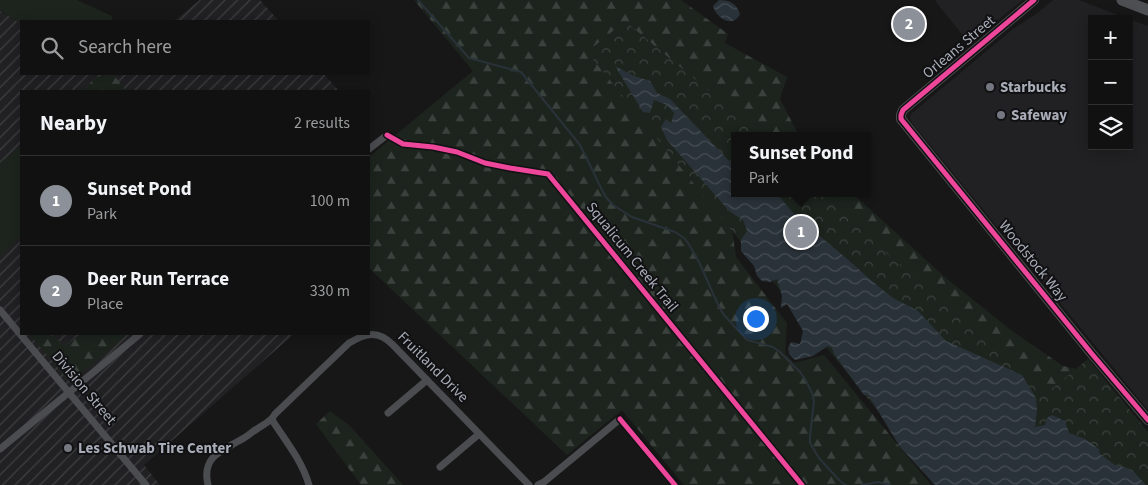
<!DOCTYPE html>
<html lang="en">
<head>
<meta charset="utf-8">
<style>
	body { margin:0; font-family:"Source Sans 3",sans-serif; background:#1e1f1f; color:#f1f3f6 }
	.controls { position:absolute; right:15px; top:15px; display:grid; overflow:hidden; border-radius:0px; box-shadow:0 2px 12px #0003 }
	.controls button { width:45px; height:45px; display:grid; place-items:center; padding:0; border:0; border-bottom:1px solid #303131; background:#111; color:#f1f3f6; font:25px sans-serif }
	.you { position:absolute; left:755px; top:318px; width:18px; height:18px; margin:-12px; border:4px solid #fff; border-radius:50%; background:#1a73e8; box-shadow:0 0 0 8px #1a73e833 }
	.badge { display:grid; place-items:center; width:32px; height:32px; border-radius:50%; background:#8c9099; color:#fff; font-size:16px; font-weight:700 }
	.pin { position:absolute; translate:-50% -50%; border:2px solid #fff; box-shadow:0 1px 5px #0006 }
	.popup { position:absolute; left:731px; top:132px; width:140px; height:65px; box-sizing:border-box; display:grid; place-content:center; border-radius:0px; background:#111; filter:drop-shadow(0 1px 4px #0005); font-size:16px; white-space:nowrap; color:#9c9d9f }
	.popup b { font-size:19px; color:#f1f3f6 }
	.popup::after { content:''; position:absolute; left:50%; top:100%; margin-left:-10px; border:10px solid transparent; border-top-color:#111 }
	.list { margin:0; padding:0; list-style:none }
	h2 { display:flex; justify-content:space-between; align-items:center; height:65px; margin:0; padding:0 20px; font-size:21px }
	h2 small { font-size:16px; font-weight:400; color:#9c9d9f }
	.list li { display:grid; grid-template-columns:32px 1fr auto; gap:15px; align-items:center; box-sizing:border-box; height:90px; padding:0 20px; border-top:1px solid #303131 }
	.list b { display:block; font-size:19px; white-space:nowrap }
	.list p { margin:0; font-size:16px; white-space:nowrap; color:#9c9d9f }
	.list em { font-size:16px; font-style:normal; color:#9c9d9f }
	.icon { flex:none; width:28px; height:28px; fill:none; stroke:currentColor; stroke-width:2; stroke-linecap:round; stroke-linejoin:round }
	.map { position:relative; flex:none; width:1148px; height:485px; overflow:hidden }
	.search { position:absolute; background:#111; box-shadow:0 2px 12px #0003; left:20px; top:20px; width:350px; height:55px; display:flex; align-items:center; gap:12px; box-sizing:border-box; padding:0 18px; border-radius:0px; color:#9c9d9f; font-size:19px }
	.panel { position:absolute; background:#111; box-shadow:0 2px 12px #0003; left:20px; top:90px; width:350px; height:245px; border-radius:0px }
	.map>svg:first-child { display:block }
	.built { fill:#212123 }
	.industrial { fill:url(#industrial-furrows) }
	.green { fill:#1d241e }
	.forest { fill:url(#forest-firs) }
	.park { fill:url(#park-crowns) }
	.water { fill:url(#water-waves) }
	.lines { fill:none; stroke-linecap:round; stroke-linejoin:round }
	.stream { stroke:#2a3239; stroke-width:2 }
	.street { stroke:#4b4c50; stroke-width:7 }
	.secondary { stroke:#4a4a4e; stroke-width:10 }
	.primary { stroke:#4d4f52; stroke-width:11 }
	.cycleway-casing { stroke:#111113; stroke-width:8 }
	.cycleway { stroke:#ed469a; stroke-width:5 }
	.poi-dot { fill:#757880; stroke:#111113; stroke-width:2 }
	.labels { text-anchor:middle; dominant-baseline:central; stroke-width:4; stroke-linejoin:round; paint-order:stroke }
	.street-label { font-size:15px; fill:#a8adb8; stroke:#111113 }
	.poi-label { font-size:15px; font-weight:bold; fill:#a8adb8; stroke:#111113; text-anchor:start }
</style>
</head>
<body>
<div class="map">
<svg width="1148" height="485" viewBox="0 0 1148 485">
	<defs>
		<pattern id="industrial-furrows" width="10" height="10" patternUnits="userSpaceOnUse" patternTransform="scale(1.25)"><rect width="10" height="10" fill="#212123"/><path d="M-1 1l2-2M0 10L10 0M9 11l2-2" fill="none" stroke="#3e3f41"/></pattern>
		<pattern id="forest-firs" width="22" height="20" patternUnits="userSpaceOnUse" patternTransform="scale(1.25)"><rect width="22" height="20" fill="#1d241e"/><path d="M5 1l3.5 6h-7zM16 11l3.5 6h-7z" fill="#3b413d"/></pattern>
		<pattern id="park-crowns" width="20" height="18" patternUnits="userSpaceOnUse" patternTransform="scale(1.25)"><rect width="20" height="18" fill="#1d241e"/><path d="M2 6a3 3 0 1 1 6 0M12 15a3 3 0 1 1 6 0" fill="none" stroke="#3b413d"/></pattern>
		<pattern id="water-waves" width="16" height="10" patternUnits="userSpaceOnUse" patternTransform="scale(1.25)"><rect width="16" height="10" fill="#2a3239"/><path d="M0 5q4-4 8 0t8 0" fill="none" stroke="#464d54"/></pattern>
	</defs>
	<rect width="100%" height="100%" fill="#171717"/>
	<!-- built -->
	<g class="built">
		<polygon points="936,0 1023,0 969,43 935,1"/>
		<polygon points="1053,0 1079,0 1128,19 1092,19 1092,146 1129,146 1129,19 1148,26 1148,410 912,123 910,118 911,114 1013,29 1036,14"/>
	</g>
	<!-- industrial -->
	<g class="industrial">
		<polygon points="200,0 260,0 279,21 174,21"/>
		<polygon points="0,11 21,23 21,74 324,74 339,91 21,91 21,334 294,334 144,465 160,485 0,485"/>
	</g>
	<!-- green -->
	<g class="green">
		<polygon points="0,0 77,0 112,16 112,21 21,21 21,23 0,11"/>
		<polygon points="20,146 21,235 0,256 0,163"/>
	</g>
	<!-- forest -->
	<g class="forest">
		<polygon points="414,0 681,0 728,34 725,43 787,77 780,99 799,136 735,136 731,222 736,257 787,323 785,353 794,363 824,355 931,485 684,485 622,410 567,455 369,268 369,157 473,71"/>
		<polygon points="114,75 126,91 81,91 97,77"/>
		<polygon points="776,193 852,193 946,278 1012,331 1063,366 1094,373 1148,485"/>
		<polygon points="29,334 50,334 65,346 80,334 128,334 70,382"/>
		<polygon points="330,411 350,426 403,485 361,485 316,424"/>
	</g>
	<!-- park -->
	<polygon class="park" points="625,21 763,136 735,136 735,193 832,193 851,209 889,256 1049,391 1088,359 1148,432 1148,485 938,485 587,52"/>
	<!-- water -->
	<g class="water">
		<path d="M 719,0 C 730,0 736,3 740,14 C 733,29 716,18 713,6 Z"/>
		<polygon points="615,66 634,76 650,81 657,93 670,99 735,167 735,193 776,193 796,216 846,258 873,282 893,298 918,311 946,341 1022,375 1036,398 1037,410 1035,427 1045,425 1047,418 1052,415 1065,421 1069,433 1085,439 1099,449 1100,454 1115,465 1124,467 1132,470 1146,485 935,485 900,447 869,396 864,395 834,354 832,348 828,346 813,356 795,360 789,354 788,348 791,342 800,344 803,331 787,304 781,308 782,296 777,279 770,282 762,281 757,276 754,266 741,251 741,240 747,231 743,220 729,211 667,140 661,127 666,119 671,123 674,113 667,105 654,100 650,113 643,112"/>
	</g>
	<g class="lines">
		<!-- stream -->
		<g class="stream">
			<polyline points="418,0 469,58 521,72 580,145 605,196 613,205 632,217 675,232 684,238 688,243 699,262 719,307 724,315 747,340 773,347 780,352 800,372 806,381 812,393 814,401 810,437 810,443 819,458 840,481 846,485"/>
			<polyline points="862,485 878,482 890,485"/>
		</g>
		<!-- street -->
		<g class="street">
			<polyline points="369,149 387,135"/>
			<polyline points="0,310 146,485"/>
			<polyline points="388,413 427,380"/>
			<path d="M 272,420 C 286,441 302,461 309,485"/>
			<polyline points="0,449 140,334"/>
			<polyline points="440,467 479,434"/>
			<path d="M 208,485 C 201,455 224,450 244,438 C 249,435 253,431 257,429 C 264,424 271,422 275,414 L 349,343 C 366,333 378,330 393,345 L 529,485"/>
			<polyline points="538,485 544,482 620,419 675,485"/>
		</g>
		<!-- secondary -->
		<polyline class="secondary" points="1034,0 903,110 901,115 901,119 1092,354 1148,420"/>
		<!-- primary -->
		<polyline class="primary" points="1122,0 1148,10"/>
		<defs>
			<g id="cycleway">
				<polyline points="1034,0 903,110 901,115 901,119 1092,354 1148,420"/>
				<polyline points="387,135 403,144 433,147 457,152 485,163 510,168 548,174 802,485"/>
				<polyline points="620,419 675,485"/>
			</g>
		</defs>
		<!-- cycleway casing -->
		<use href="#cycleway" class="cycleway-casing"/>
		<!-- cycleway -->
		<use href="#cycleway" class="cycleway"/>
	</g>
	<!-- markers -->
	<g class="poi-dot">
		<circle cx="990" cy="87" r="5"/>
		<circle cx="1001" cy="115" r="5"/>
		<circle cx="68" cy="448" r="5"/>
	</g>
	<g class="labels">
		<!-- street labels -->
		<g class="street-label">
			<text transform="translate(959 47) rotate(-40)">Orleans Street</text>
			<text transform="translate(632 257) rotate(51)">Squalicum Creek Trail</text>
			<text transform="translate(1033 261) rotate(51)">Woodstock Way</text>
			<text transform="translate(433 367) rotate(45)">Fruitland Drive</text>
			<text transform="translate(84 388) rotate(50)">Division Street</text>
		</g>
		<!-- poi labels -->
		<g class="poi-label">
			<text x="1000" y="87">Starbucks</text>
			<text x="1011" y="115">Safeway</text>
			<text x="78" y="448">Les Schwab Tire Center</text>
		</g>
	</g>
</svg>
<div class="controls">
<button>+</button>
<button>−</button>
<button><svg class="icon" aria-label="layers" viewBox="0 0 24 24"><path d="M12 4l9 5-9 5-9-5zM3 14l9 5 9-5"/></svg></button>
</div>
<div class="you"></div>
<div class="pin badge" style="left:801px;top:232px">1</div>
<div class="popup"><b>Sunset Pond</b>Park</div>
<div class="pin badge" style="left:909px;top:24px">2</div>
<div class="search"><svg class="icon" aria-label="search" viewBox="0 0 24 24"><circle cx="10" cy="10" r="6"/><path d="M15 15l6 6"/></svg>Search here</div>
<section class="panel">
<h2>Nearby<small>2 results</small></h2>
<ul class="list">
<li><span class="badge">1</span><div><b>Sunset Pond</b><p>Park</p></div><em>100 m</em></li>
<li><span class="badge">2</span><div><b>Deer Run Terrace</b><p>Place</p></div><em>330 m</em></li>
</ul>
</section>
</div>
</body>
</html>
